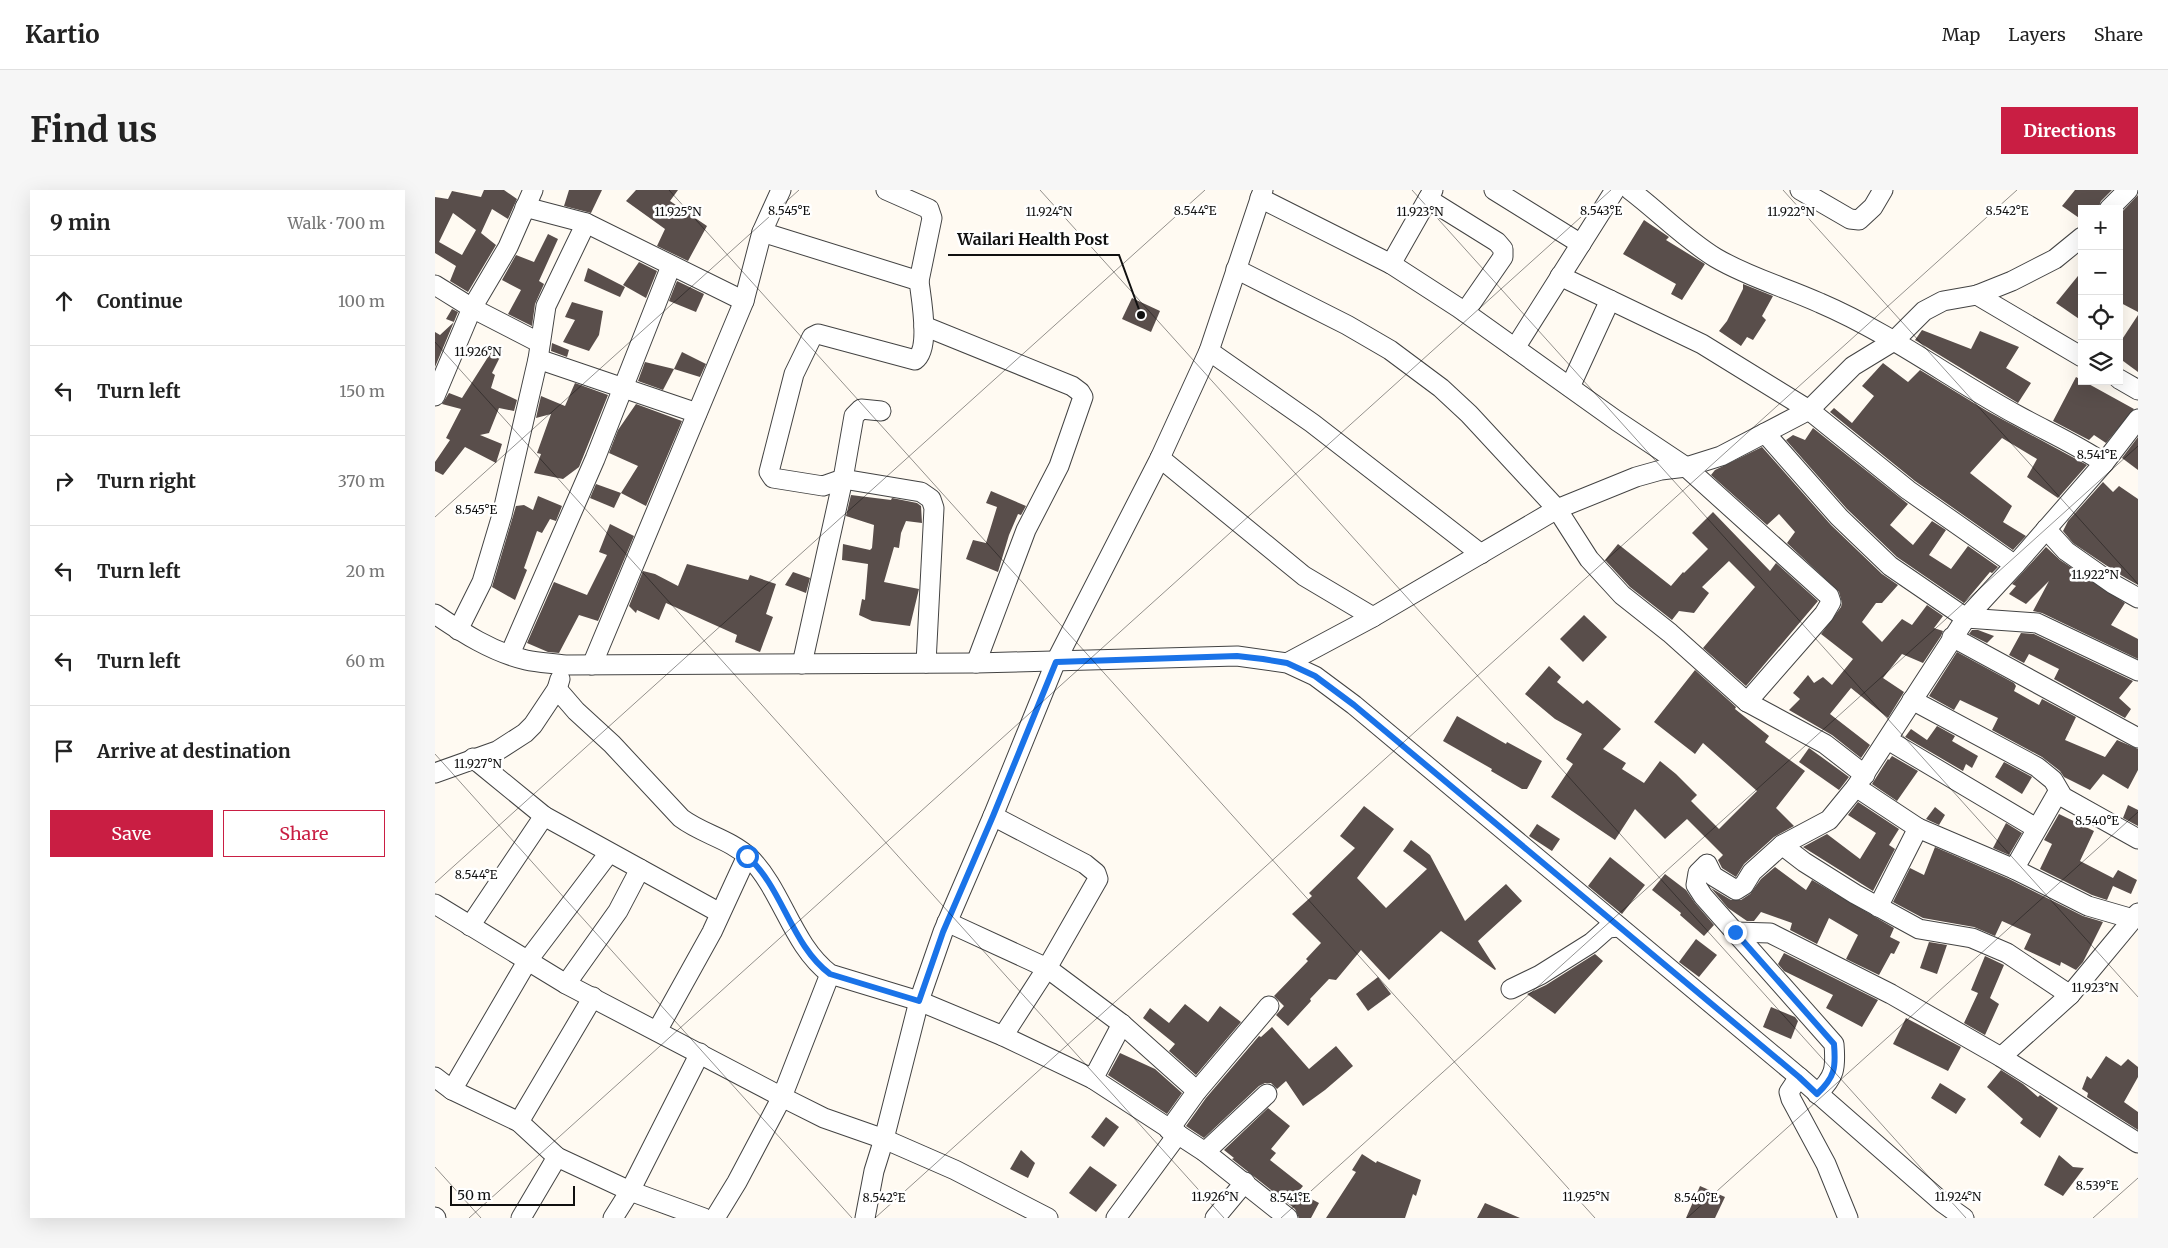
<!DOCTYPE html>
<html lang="en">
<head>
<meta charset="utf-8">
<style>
	body { margin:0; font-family:Merriweather,serif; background:#f6f6f6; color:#222 }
	.controls { position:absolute; right:15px; top:15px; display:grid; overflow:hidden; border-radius:0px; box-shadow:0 5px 20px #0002 }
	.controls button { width:45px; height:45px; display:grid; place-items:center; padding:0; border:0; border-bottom:1px solid #e0e0e0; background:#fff; color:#222; font:25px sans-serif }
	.scale { position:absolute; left:15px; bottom:12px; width:125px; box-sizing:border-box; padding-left:5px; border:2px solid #101010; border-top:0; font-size:14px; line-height:18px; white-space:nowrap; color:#101010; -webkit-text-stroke:4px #fff; paint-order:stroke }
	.stop { position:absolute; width:15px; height:15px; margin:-11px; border:4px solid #1a73e8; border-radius:50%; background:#fff }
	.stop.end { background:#1a73e8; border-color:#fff; box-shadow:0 1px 5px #0008 }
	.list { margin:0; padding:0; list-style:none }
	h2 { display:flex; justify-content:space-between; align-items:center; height:65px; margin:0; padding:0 20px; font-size:21px }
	h2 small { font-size:16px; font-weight:400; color:#767676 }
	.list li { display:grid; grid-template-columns:32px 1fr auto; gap:15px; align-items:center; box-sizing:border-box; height:90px; padding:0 20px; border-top:1px solid #e0e0e0 }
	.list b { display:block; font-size:19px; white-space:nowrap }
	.list em { font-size:16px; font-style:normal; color:#767676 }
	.actions { display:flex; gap:10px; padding:15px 20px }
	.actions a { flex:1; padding:11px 0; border:1px solid #c91e43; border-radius:0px; text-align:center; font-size:18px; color:#c91e43 }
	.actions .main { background:#c91e43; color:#fff }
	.icon { flex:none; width:28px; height:28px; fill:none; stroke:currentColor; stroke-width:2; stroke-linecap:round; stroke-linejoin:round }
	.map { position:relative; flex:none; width:1703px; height:1028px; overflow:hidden; border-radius:0px }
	header { display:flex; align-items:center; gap:30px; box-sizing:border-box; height:70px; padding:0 25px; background:#fff; border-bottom:1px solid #e0e0e0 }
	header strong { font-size:24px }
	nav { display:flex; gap:28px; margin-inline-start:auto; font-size:18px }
	.intro { display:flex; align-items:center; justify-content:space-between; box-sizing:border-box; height:120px; padding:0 30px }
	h1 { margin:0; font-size:35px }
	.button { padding:12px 22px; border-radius:0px; background:#c91e43; color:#fff; font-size:18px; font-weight:700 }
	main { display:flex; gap:30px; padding:0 30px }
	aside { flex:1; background:#fff; border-radius:0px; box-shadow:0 5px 20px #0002 }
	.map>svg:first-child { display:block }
	.building { fill:#594e4b; fill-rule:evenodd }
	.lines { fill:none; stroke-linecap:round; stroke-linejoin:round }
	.minor-casing { stroke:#434343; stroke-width:21 }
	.minor { stroke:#fff; stroke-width:19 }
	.route { stroke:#1a73e8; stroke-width:6 }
	.ticks { fill:none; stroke:#101010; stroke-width:1; stroke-opacity:0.45 }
	.ticks-label { font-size:12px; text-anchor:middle; fill:#101010; stroke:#fff; stroke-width:5; stroke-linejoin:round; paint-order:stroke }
	.leader { fill:none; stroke:#101010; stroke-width:2 }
	.callout-dot { fill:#101010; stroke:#fff; stroke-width:2 }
	.callout-label { font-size:16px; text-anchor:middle; font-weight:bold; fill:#101010; stroke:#fff; stroke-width:5; stroke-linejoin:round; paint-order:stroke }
</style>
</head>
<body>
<header>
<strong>Kartio</strong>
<nav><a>Map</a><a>Layers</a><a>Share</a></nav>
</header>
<div class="intro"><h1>Find us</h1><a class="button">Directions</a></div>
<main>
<aside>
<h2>9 min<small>Walk · 700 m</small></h2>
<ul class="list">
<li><svg class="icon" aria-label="ahead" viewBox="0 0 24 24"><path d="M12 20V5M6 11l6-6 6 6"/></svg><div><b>Continue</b></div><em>100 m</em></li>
<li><svg class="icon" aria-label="left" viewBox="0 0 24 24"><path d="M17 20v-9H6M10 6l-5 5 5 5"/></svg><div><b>Turn left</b></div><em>150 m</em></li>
<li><svg class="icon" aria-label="right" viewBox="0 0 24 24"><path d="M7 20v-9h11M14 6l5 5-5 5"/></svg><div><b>Turn right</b></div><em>370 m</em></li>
<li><svg class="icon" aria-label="left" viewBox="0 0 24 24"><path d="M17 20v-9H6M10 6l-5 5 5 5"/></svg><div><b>Turn left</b></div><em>20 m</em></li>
<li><svg class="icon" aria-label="left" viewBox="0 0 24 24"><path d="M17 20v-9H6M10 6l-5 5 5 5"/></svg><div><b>Turn left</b></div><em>60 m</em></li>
<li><svg class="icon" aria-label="arrive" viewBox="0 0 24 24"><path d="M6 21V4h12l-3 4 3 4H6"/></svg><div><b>Arrive at destination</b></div></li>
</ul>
<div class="actions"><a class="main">Save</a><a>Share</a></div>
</aside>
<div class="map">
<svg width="1703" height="1028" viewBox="0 0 1703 1028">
	<rect width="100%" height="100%" fill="#fffaf2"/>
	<!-- building -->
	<g class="building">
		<path d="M 49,0 L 69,0 L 82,9 L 73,29 L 57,19 L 46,43 L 61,55 L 33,102 L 15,91 L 21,76 L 0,63 L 0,7 L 13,9 L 17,1 L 46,7 ZM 18,23 L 41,40 L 27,65 L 4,52 Z"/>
		<polygon points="134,0 167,0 156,23 129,16"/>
		<polygon points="201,0 243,0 235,11 272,36 253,71 222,56 230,39 191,11"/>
		<polygon points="1640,0 1677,0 1666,11 1663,19 1647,19 1647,30 1627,16"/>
		<polygon points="1703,5 1703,122 1684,112 1684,25"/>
		<polygon points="1209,30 1234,47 1231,50 1270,74 1247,110 1236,104 1241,94 1188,64"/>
		<polygon points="113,44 123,49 104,91 109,94 100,114 97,136 73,124 86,100 67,90 81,65 99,72"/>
		<polygon points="204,72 222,81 211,108 188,95"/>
		<polygon points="153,78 190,97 185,107 149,91"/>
		<polygon points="1647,81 1647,131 1621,113"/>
		<polygon points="242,91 269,104 261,122 234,111"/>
		<polygon points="1308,94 1338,106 1327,126 1331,130 1318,150 1312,147 1306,156 1284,141 1292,131 1308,99"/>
		<polygon points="697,108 725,121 716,142 687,129"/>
		<polygon points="137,112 168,121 164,145 154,161 128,152 140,130 130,127"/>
		<polygon points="17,119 23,122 0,177 0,142 5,145 19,132 11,129"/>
		<polygon points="1703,125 1703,182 1684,168 1684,154"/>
		<polygon points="1487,140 1536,159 1545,141 1584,157 1571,178 1596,193 1583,213 1480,150"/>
		<polygon points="117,153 134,160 132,167 116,161"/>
		<polygon points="60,156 68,161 57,183 60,185 56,198 82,210 79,221 64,218 54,243 45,245 67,254 61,273 30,257 8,285 0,281 0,272 15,250 11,248 26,219 7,214 14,203 27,208"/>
		<polygon points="247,162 271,174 265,187 239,179"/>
		<polygon points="210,172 239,179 228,200 203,191"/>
		<polygon points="1448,173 1473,192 1485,180 1552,221 1652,275 1623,308 1592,287 1602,269 1567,248 1535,283 1577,316 1568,332 1591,346 1578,360 1480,291 1395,222 1399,218 1417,233 1439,206 1427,196"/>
		<polygon points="1641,187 1699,219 1671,253 1659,245 1654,250 1618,231"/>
		<polygon points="140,193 173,205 144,277 128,289 99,283 106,264 102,263 116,224 101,228 106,206 130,216"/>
		<polygon points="201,214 247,231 211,316 186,303 203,276 174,263 183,240"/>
		<polygon points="1378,238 1473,314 1455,335 1478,355 1497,331 1511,340 1494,365 1516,379 1533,356 1563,377 1557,383 1555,382 1529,413 1462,367 1412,319 1351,250 1358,245 1370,250"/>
		<polygon points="1703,247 1703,280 1687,268"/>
		<polygon points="1327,257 1396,335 1447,384 1463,395 1447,413 1441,413 1427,432 1447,452 1467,429 1477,435 1492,415 1508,426 1499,438 1508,441 1506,446 1488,473 1467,464 1448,488 1469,502 1453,528 1416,498 1395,524 1435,555 1426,568 1397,545 1354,520 1365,509 1358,503 1373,485 1379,493 1388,487 1397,495 1418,469 1386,444 1406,417 1407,413 1404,402 1352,353 1360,342 1344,324 1332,335 1276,285 1280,280"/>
		<polygon points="1668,292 1678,302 1684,296 1703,309 1703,395 1684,384 1638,353 1628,341 1633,331"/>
		<polygon points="161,294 186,303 179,318 155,308"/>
		<polygon points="556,301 591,316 586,325 583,324 574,345 563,382 531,369 538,350 551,353 562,317 551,313"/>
		<polygon points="416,305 456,310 457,308 482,313 486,316 487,333 471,331 466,343 464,358 459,357 449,392 484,399 475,436 437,431 424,425 427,409 430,410 433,374 407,370 408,354 435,360 437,358 439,335 411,326"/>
		<polygon points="103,306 127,316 121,331 115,329 107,343 102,341 89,378 92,380 80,410 57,397 81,316 89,315 98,320"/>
		<polygon points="1278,322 1335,381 1341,373 1383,411 1311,496 1268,458 1320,397 1294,371 1267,397 1274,403 1259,423 1244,421 1237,430 1195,397 1170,370 1183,354 1236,396 1248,382 1249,383 1273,359 1257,343"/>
		<polygon points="175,334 199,346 163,431 144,425 124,463 113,462 92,453 119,392 152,405 172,365 164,362"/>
		<polygon points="1611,357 1625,370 1690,413 1676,435 1703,449 1703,469 1607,423 1598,421 1614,391 1591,414 1574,404 1581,396 1577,394"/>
		<polygon points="252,374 313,390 315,385 341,394 331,424 338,427 325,462 300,452 302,445 231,413 224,430 202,420 201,423 194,416 208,381 220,384 243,396"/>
		<polygon points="358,382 375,388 371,403 350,395"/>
		<polygon points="1149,425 1172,447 1148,472 1125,449"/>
		<polygon points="1537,440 1543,440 1559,446 1552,453 1534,444"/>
		<polygon points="1586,443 1599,444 1698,491 1684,508 1696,519 1690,528 1619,489 1624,479 1594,464 1589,473 1574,465"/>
		<polygon points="1522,462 1579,493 1581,496 1579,501 1604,515 1607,509 1641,527 1630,550 1670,567 1682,550 1703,559 1703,580 1693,599 1668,584 1655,600 1629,587 1625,581 1607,567 1557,540 1563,528 1525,510 1519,520 1494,506"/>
		<polygon points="1114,476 1126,487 1122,492 1148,514 1152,510 1186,539 1168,559 1191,573 1187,579 1209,593 1225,571 1241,584 1262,605 1256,611 1284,639 1322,601 1268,553 1260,564 1219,532 1260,480 1301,517 1300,519 1334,546 1330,552 1370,581 1341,618 1359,636 1339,647 1309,674 1301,687 1287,678 1283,670 1288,665 1252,629 1230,649 1200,619 1180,650 1116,607 1138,574 1131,569 1147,544 1120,529 1090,504"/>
		<polygon points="1022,526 1071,554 1072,552 1107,571 1092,599 1087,599 1056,581 1057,579 1008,551"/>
		<polygon points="1502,536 1520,546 1517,551 1543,566 1537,578 1531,574 1528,581 1470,547 1476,539 1492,550"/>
		<polygon points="1374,558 1414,587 1404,600 1364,572"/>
		<polygon points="1457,566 1483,581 1462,611 1437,594 1453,569 1454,570"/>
		<polygon points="1569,572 1597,587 1587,604 1560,587"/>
		<polygon points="1423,612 1464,639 1454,655 1460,659 1438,701 1368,657 1392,644 1425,669 1441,643 1413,625"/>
		<polygon points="1693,615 1703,620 1703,636 1688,628"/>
		<polygon points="929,616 959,639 922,688 951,718 992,679 968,661 976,650 995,665 1030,731 1071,694 1087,711 1043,751 1061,779 1060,780 1006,741 954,790 926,760 901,790 894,789 875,809 876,811 853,836 841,825 849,816 839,806 873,771 871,769 886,753 857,724 877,706 874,703 920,658 905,646"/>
		<polygon points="1500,617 1510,625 1504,635 1491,629"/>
		<polygon points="1624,624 1659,641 1645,671 1678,688 1683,680 1702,690 1696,704 1678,696 1672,710 1657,705 1605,679 1617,654 1609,650"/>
		<polygon points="1571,633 1587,643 1574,665 1558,658"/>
		<polygon points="1102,634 1125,649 1117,661 1094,646"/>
		<polygon points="1500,657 1574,689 1648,726 1668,732 1648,772 1641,780 1626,772 1625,776 1589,759 1596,744 1567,731 1560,746 1539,737 1488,728 1458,712 1475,678 1489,685"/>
		<polygon points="1175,667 1210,695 1187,724 1153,696"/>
		<polygon points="1340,677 1371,700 1377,690 1459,738 1455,747 1465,752 1459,764 1456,763 1444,785 1411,769 1423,745 1394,728 1382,754 1355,740 1357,733 1326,722 1319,731 1312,731 1293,718 1276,698 1296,710 1306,710 1315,704 1326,689"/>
		<polygon points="1230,684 1251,700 1260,713 1279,735 1269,746 1245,725 1246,723 1217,700"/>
		<polygon points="1261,749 1282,765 1264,787 1244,772"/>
		<polygon points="1494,752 1512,755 1502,784 1485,778"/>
		<polygon points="1349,763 1443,810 1427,837 1391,818 1398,805 1349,781 1343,774"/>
		<polygon points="1160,764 1168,771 1120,824 1092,804 1111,795"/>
		<polygon points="1550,766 1569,775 1555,808 1564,814 1550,845 1529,833 1543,803 1536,800"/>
		<polygon points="943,787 956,804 933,821 921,804"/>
		<polygon points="750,814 773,832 785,816 806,832 761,885 734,861 740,854 708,828 715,818 734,833"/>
		<polygon points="1336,817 1360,827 1363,831 1356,849 1328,837"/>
		<polygon points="1471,828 1526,857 1513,881 1458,854"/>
		<polygon points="837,837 874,879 901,856 918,876 890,900 868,916 851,891 842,899 836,893 830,893 824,896 769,948 751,936 771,908 824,846 826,847"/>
		<polygon points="685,863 720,879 747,903 732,924 673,885"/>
		<polygon points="1671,866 1686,876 1693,869 1703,877 1703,887 1689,912 1703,922 1703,940 1652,907 1653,903 1647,899 1652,886 1656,889"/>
		<polygon points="1566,880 1588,894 1603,907 1605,905 1623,918 1605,948 1585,933 1588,929 1552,897"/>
		<polygon points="1505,893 1531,909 1521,924 1496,908"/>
		<polygon points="833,918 855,936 836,959 841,963 835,970 868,996 863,1002 884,1013 876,1028 864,1028 860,1019 797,969 799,968 789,960"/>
		<polygon points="671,927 684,937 669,957 656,947"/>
		<polygon points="586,960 600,973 593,988 575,979"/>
		<polygon points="927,964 941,973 942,971 986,990 981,1006 978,1004 970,1028 891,1028 921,982 917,980"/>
		<polygon points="1624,965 1638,977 1649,978 1628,1006 1609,995"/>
		<polygon points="655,976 682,995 661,1022 634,1003"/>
		<polygon points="1265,996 1290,1007 1280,1028 1251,1028"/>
		<polygon points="1050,1013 1085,1028 1042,1028"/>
	</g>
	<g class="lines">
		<defs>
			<g id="minor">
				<polyline points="451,0 494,19 497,28 484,91"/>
				<polyline points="1059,0 1146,54"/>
				<path d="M 1195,0 C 1224,22 1250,49 1281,68 C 1315,88 1350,97 1385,113 C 1455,143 1516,189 1582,225 C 1611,241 1641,254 1669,273"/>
				<polyline points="1365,0 1415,29 1424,30 1438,17 1448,0"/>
				<polyline points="825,8 956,74 1024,118 1182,231 1251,277 1394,406 1396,412 1389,424 1312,512"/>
				<polyline points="993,9 1062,52 1068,59 1068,67 1030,122"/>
				<polyline points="90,17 151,33 309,111"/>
				<polyline points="1674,19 1693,0"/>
				<path d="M 327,42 L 484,91 C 486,108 496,159 480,170 L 383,144 L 377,147 L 359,184 L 334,282 L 338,288 L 388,296 L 408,289 L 486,302 L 496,309 L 499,318 L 491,473"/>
				<polyline points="956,74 998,0"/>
				<polyline points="801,79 912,135 955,160 1006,198 1034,224 1122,319 1154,369 1187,405 1235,443 1312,512 1390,554 1430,585"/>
				<polyline points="1125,86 1267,154 1374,220 1473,300 1580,375"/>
				<polyline points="0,95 37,118 105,153"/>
				<polyline points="1542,105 1647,167"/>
				<polyline points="489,136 637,196 645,202 648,207 624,276 591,340 541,473"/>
				<polyline points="1080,158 1180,0"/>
				<polyline points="774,161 877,233 1046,364"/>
				<polyline points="103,169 262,223"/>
				<polyline points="1684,189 1703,200"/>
				<polyline points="1135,197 1175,110"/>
				<polyline points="0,206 37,118 73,57 98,0"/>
				<polyline points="1330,243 1404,327 1455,376 1531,428 1602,433 1703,481"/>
				<polyline points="725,268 869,386 938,427"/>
				<polyline points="1611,339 1631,361 1678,394 1703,408"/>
				<path d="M 0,424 C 28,443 57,462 91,470 C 104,473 117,473 130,475 L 541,473 L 802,466 L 852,473 L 880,486 L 919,515 L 1364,887 L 1508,1013 L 1529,1028"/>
				<polyline points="23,440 47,392 67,325 103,169 111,116 151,33"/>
				<polyline points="1517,447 1703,548"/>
				<polyline points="75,464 160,269 236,76"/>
				<polyline points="852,473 938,427 1122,319 1201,287 1226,280 1251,277 1286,266 1374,220 1418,176 1459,151 1489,121 1508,111 1542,105 1577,91 1620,69 1647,47"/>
				<polyline points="367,474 408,289 419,226 426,219 446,221"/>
				<polyline points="157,475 309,111 327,42 346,0"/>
				<path d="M 122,499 L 141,521 L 177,554 L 246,628 C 267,644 295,649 315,668 C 348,702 357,755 395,784 L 484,811 L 568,846 L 658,889 L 770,962 L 853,1028"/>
				<polyline points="1477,510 1602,577 1618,590 1628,607 1703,649"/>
				<polyline points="1453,550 1601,638"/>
				<polyline points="38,568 109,626 285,723"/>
				<polyline points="0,583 62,561 90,543 98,535 122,499 125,489"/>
				<polyline points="1421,597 1483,638 1579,679 1653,716 1698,729"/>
				<polyline points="558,626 650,674 661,683 663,689 612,778 568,846"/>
				<polyline points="1347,655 1369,672 1420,704 1484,739 1537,748 1572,763 1635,805"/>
				<polyline points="1579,679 1623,602"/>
				<polyline points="0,714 131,794 347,907 389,928 449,949 520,980 613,1028"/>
				<polyline points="1443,717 1483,638"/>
				<polyline points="512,732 612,778 687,834 762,901"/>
				<polyline points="35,736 109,626"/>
				<polyline points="1300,742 1335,743 1456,804 1566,867 1703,953"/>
				<polyline points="131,794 183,721 205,679"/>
				<polyline points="1076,799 1105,785 1156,753 1173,738 1184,737"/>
				<polyline points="222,841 277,742 312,666"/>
				<polyline points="1566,867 1635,805 1703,723"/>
				<polyline points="0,887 17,900 84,932 122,967 195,1001 269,1028"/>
				<polyline points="1364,887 1354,902 1356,909 1391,974 1413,1028"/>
				<polyline points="658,889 687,834"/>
				<polyline points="17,900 93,770 174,663"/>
				<path d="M 1382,904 C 1400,887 1401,878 1399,854 L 1268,706 L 1261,695 L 1263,683 L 1272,674 L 1278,686 L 1301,700 L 1309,695 L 1317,682 L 1347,655 L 1394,630 L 1421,597 L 1531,428 L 1580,375 L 1669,273 L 1703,229"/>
				<polyline points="84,932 158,807"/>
				<polyline points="734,940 762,901 834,816"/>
				<polyline points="770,962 832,904"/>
				<polyline points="0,1027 1,1028"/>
				<polyline points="86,1028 122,967"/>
				<polyline points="178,1028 195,1001 265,863"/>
				<polyline points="280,1028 302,992 347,907 395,784"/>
				<polyline points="430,1028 439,981 449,949 484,811 508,742 558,626 621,471 725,268 774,161 828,0"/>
				<polyline points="681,1028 743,944"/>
				<polyline points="780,1028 810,992"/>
			</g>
		</defs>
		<!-- minor casing -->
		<use href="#minor" class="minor-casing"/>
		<!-- minor -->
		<use href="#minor" class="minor"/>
	</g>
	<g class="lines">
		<!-- route -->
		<path class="route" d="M 312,666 C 348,698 356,755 395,784 L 484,811 L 508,742 L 558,626 L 621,472 L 802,466 L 828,469 L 852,473 L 880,486 L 919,515 L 1364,887 L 1382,904 C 1400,887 1401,878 1399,854 L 1300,742"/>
	</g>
	<!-- ticks -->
	<path class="ticks" d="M 234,0 L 1160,1028M 605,0 L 1531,1028M 977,0 L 1703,807M 1348,0 L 1703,394M 0,152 L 789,1028M 0,327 L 364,0M 0,564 L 417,1028M 0,693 L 770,0M 0,977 L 46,1028M 34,1028 L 1176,0M 440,1028 L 1582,0M 846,1028 L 1703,256M 1252,1028 L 1703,622M 1658,1028 L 1703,988"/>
	<g class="ticks-label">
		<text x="354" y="25">8.545°E</text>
		<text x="760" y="25">8.544°E</text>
		<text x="1166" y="25">8.543°E</text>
		<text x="1572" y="25">8.542°E</text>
		<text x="243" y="26">11.925°N</text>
		<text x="614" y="26">11.924°N</text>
		<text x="985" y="26">11.923°N</text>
		<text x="1356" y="26">11.922°N</text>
		<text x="43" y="166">11.926°N</text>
		<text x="1662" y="269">8.541°E</text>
		<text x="41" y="324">8.545°E</text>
		<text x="1660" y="389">11.922°N</text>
		<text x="43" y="578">11.927°N</text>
		<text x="1662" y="635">8.540°E</text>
		<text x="41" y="689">8.544°E</text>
		<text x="1660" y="802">11.923°N</text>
		<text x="1662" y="1000">8.539°E</text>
		<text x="780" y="1011">11.926°N</text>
		<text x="1151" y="1011">11.925°N</text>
		<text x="1523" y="1011">11.924°N</text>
		<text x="449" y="1012">8.542°E</text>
		<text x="855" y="1012">8.541°E</text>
		<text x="1261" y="1012">8.540°E</text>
	</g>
	<!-- callouts -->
	<path class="leader" d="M706 125L684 65H513"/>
	<circle class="callout-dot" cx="706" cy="125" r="5"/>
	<g class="callout-label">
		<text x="598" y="55">Wailari Health Post</text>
	</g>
</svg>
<div class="controls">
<button>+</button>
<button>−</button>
<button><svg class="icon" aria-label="locate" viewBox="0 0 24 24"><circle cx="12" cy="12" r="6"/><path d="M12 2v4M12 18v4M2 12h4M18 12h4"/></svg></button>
<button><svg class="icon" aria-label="layers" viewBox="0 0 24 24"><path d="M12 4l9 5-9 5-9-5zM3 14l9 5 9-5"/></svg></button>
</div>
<div class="scale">50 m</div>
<div class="stop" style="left:312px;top:666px"></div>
<div class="stop end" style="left:1300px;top:742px"></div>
</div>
</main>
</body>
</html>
